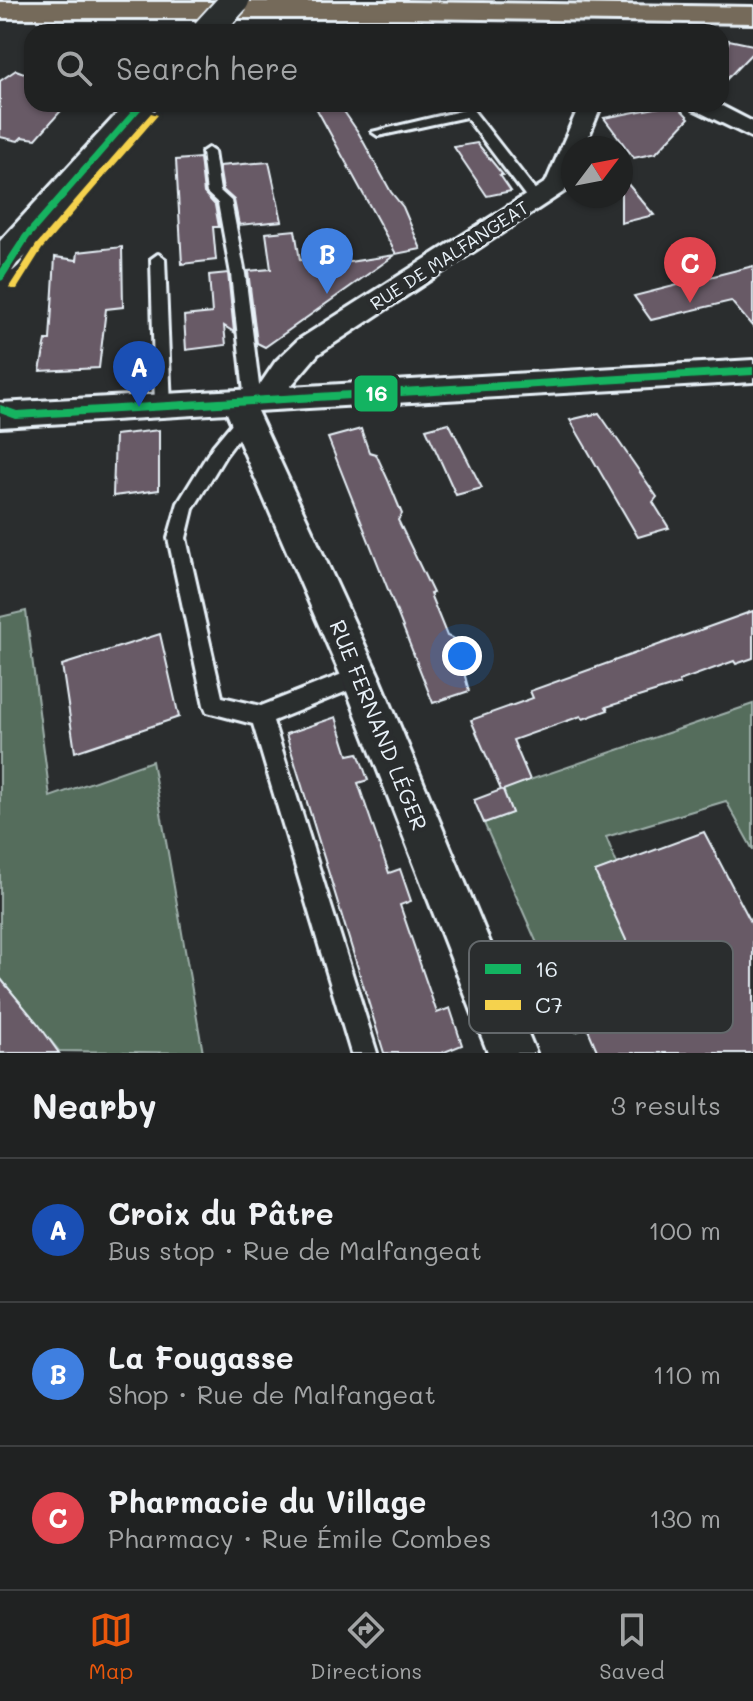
<!DOCTYPE html>
<html lang="en">
<head>
<meta charset="utf-8">
<style>
	body { margin:0; font-family:Mali,sans-serif; background:#282a2a; color:#f1f3f6 }
	.compass { position:absolute; left:561px; top:136px; width:72px; height:72px; border-radius:50%; background:#202222; box-shadow:0 2px 6px #0004; rotate:58deg }
	.you { position:absolute; left:462px; top:656px; width:28px; height:28px; margin:-20px; border:6px solid #fff; border-radius:50%; background:#1a73e8; box-shadow:0 0 0 12px #1a73e833 }
	.badge { display:grid; place-items:center; width:52px; height:52px; border-radius:50%; background:#ea580c; color:#fff; font-size:26px; font-weight:700 }
	.pin { position:absolute; translate:-50% -66px; filter:drop-shadow(0 2px 4px #0008) }
	.pin::after { content:''; position:absolute; top:42px; width:28px; height:24px; background:inherit; clip-path:polygon(0 0,100% 0,50% 100%) }
	.list { margin:0; padding:0; list-style:none }
	h2 { display:flex; justify-content:space-between; align-items:center; height:104px; margin:0; padding:0 32px; font-size:34px }
	h2 small { font-size:26px; font-weight:400; color:#a2a4a5 }
	.list li { display:grid; grid-template-columns:52px 1fr auto; gap:24px; align-items:center; box-sizing:border-box; height:144px; padding:0 32px; border-top:2px solid #3d3f40 }
	.list b { display:block; font-size:30px; white-space:nowrap }
	.list p { margin:0; font-size:26px; white-space:nowrap; color:#a2a4a5 }
	.list em { font-size:26px; font-style:normal; color:#a2a4a5 }
	.icon { flex:none; width:44px; height:44px; fill:none; stroke:currentColor; stroke-width:2; stroke-linecap:round; stroke-linejoin:round }
	.map { position:relative; flex:none; width:753px; height:1053px; overflow:hidden }
	.search { position:absolute; background:#202222; box-shadow:0 2px 6px #0004; left:24px; right:24px; top:24px; height:88px; display:flex; align-items:center; gap:20px; box-sizing:border-box; padding:0 28px; border-radius:24px; color:#a2a4a5; font-size:30px }
	.sheet { height:536px; background:#202222 }
	nav { display:flex; justify-content:space-around; align-items:center; box-sizing:border-box; height:112px; border-top:2px solid #3d3f40; background:#202222; font-size:22px; color:#a2a4a5 }
	nav a { display:grid; justify-items:center; gap:4px }
	nav .on { color:#ea580c }
	.map>svg:first-child { display:block }
	.green { fill:#546d5c; stroke:#9eafaa; stroke-width:2 }
	.building { fill:#685a66; stroke:#e8f1f8; stroke-width:2 }
	.lines { fill:none; stroke-linecap:round; stroke-linejoin:round }
	.service-casing { stroke:#e8f1f8; stroke-width:6 }
	.minor-casing { stroke:#e8f1f8; stroke-width:6 }
	.tertiary-casing { stroke:#e8f1f8; stroke-width:6 }
	.trunk-casing { stroke:#e8f1f8; stroke-width:6 }
	.service { fill:#2a2d2e; fill-rule:evenodd }
	.minor { fill:#2a2d2e; fill-rule:evenodd }
	.tertiary { fill:#2a2d2e; fill-rule:evenodd }
	.trunk { fill:#746a5a; fill-rule:evenodd }
	.tertiary-bridge-casing { stroke:#e8f1f8; stroke-width:32; stroke-linecap:butt }
	.tertiary-bridge { stroke:#2a2d2e; stroke-width:28 }
	.bus-1-casing { stroke:#2a2d2e; stroke-width:6 }
	.bus-2-casing { stroke:#2a2d2e; stroke-width:6 }
	.bus-1 { fill:#13b361; fill-rule:evenodd }
	.bus-2 { fill:#f5d24d; fill-rule:evenodd }
	.labels { text-anchor:middle; dominant-baseline:central; stroke-width:8; stroke-linejoin:round; paint-order:stroke }
	.far-street-label { font-size:18px; fill:#e8f1f8; stroke:#2a2d2e }
	.street-label { font-size:22px; fill:#e8f1f8; stroke:#2a2d2e }
	.key { fill:#2a2d2e; stroke:#63686b; stroke-width:2 }
	.key-label { font-size:22px; fill:#e8f1f8 }
	.line-badge { stroke:#2a2d2e; stroke-width:3 }
	.badge-label { font-size:22px; text-anchor:middle; font-weight:bold; fill:#fff }
</style>
</head>
<body>
<div class="map">
<svg width="753" height="1053" viewBox="0 0 753 1053">
	<rect width="100%" height="100%" fill="#2a2d2e"/>
	<filter id="ink" filterUnits="userSpaceOnUse"><feTurbulence type="fractalNoise" baseFrequency=".0125" numOctaves="2"/><feDisplacementMap in="SourceGraphic" scale="16" xChannelSelector="R" yChannelSelector="G"/><feConvolveMatrix kernelMatrix="1 2 1 2 8 2 1 2 1" color-interpolation-filters="sRGB"/></filter>
	<g filter="url(#ink)">
		<!-- green -->
		<g class="green">
			<polygon points="26,611 50,797 152,761 203,1053 59,1051 0,978 0,617"/>
			<polygon points="753,704 753,850 726,801 606,837 617,864 596,872 654,1002 576,1032 484,823 512,813 503,789"/>
		</g>
		<!-- building -->
		<g class="building">
			<polygon points="729,40 753,45 753,52 721,85 721,67"/>
			<polygon points="16,70 32,76 32,104 67,104 36,139 22,137 18,141 0,137 0,81"/>
			<polygon points="314,104 339,104 358,132 391,192 403,207 421,249 396,254"/>
			<polygon points="676,104 689,118 656,153 634,158 604,118"/>
			<polygon points="477,143 503,175 500,175 511,191 487,196 454,147"/>
			<polygon points="200,158 204,193 215,205 219,227 213,227 216,260 182,264 176,160"/>
			<polygon points="269,162 282,221 239,225 234,200 223,190 219,166"/>
			<polygon points="621,176 654,215 621,223"/>
			<polygon points="295,230 300,260 314,258 316,267 395,255 265,347 257,343 248,271 271,269 266,233"/>
			<polygon points="122,247 123,307 106,309 99,368 40,371 46,340 50,340 55,257 77,260 78,252"/>
			<polygon points="753,266 753,327 731,301 651,320 634,296"/>
			<polygon points="228,273 234,332 224,326 226,345 186,350 184,316 212,313 209,275"/>
			<polygon points="599,413 657,497 653,502 669,528 638,537 570,420"/>
			<polygon points="449,423 482,488 456,495 426,429"/>
			<polygon points="361,429 369,452 376,454 388,480 402,514 398,520 433,593 430,594 447,636 455,639 469,691 433,703 328,438"/>
			<polygon points="159,430 159,490 113,496 115,435"/>
			<polygon points="753,611 753,658 736,664 734,661 679,681 680,684 606,707 608,710 583,719 581,716 513,740 530,780 503,790 512,813 484,823 474,800 501,790 471,720 533,698 530,691"/>
			<polygon points="160,634 179,717 75,752 62,665"/>
			<polygon points="336,717 348,755 358,753 363,766 368,780 358,783 389,873 400,869 411,901 400,905 437,1013 450,1008 462,1045 442,1053 384,1053 286,734"/>
			<polygon points="704,832 753,926 753,1053 598,1053 587,1027 653,999 595,872"/>
			<polygon points="0,978 39,1025 59,1053 0,1053"/>
		</g>
		<g class="lines">
			<defs>
				<g id="service">
					<polygon points="469,109 473,110 540,196 540,202 530,202 466,117 378,136 372,132"/>
					<polygon points="208,148 214,152 220,191 231,201 245,274 261,401 253,407 245,401 231,274 218,203 207,193 202,152"/>
					<polygon points="158,254 165,259 171,407 163,413 155,407 151,259"/>
					<polygon points="244,414 252,420 225,456 193,509 186,538 222,697 261,706 360,667 367,669 370,676 367,683 273,721 377,1053 351,1053 253,724 207,712 204,705 168,538 178,503 213,446 238,416"/>
				</g>
				<g id="minor">
					<polygon points="580,104 602,104 584,148 573,148 573,175 565,191 318,354 290,387 753,360 753,382 257,411 379,676 536,1053 488,1053 341,676 227,413 0,427 0,403 257,389 276,361 298,340 546,182"/>
					<polygon points="690,104 718,104 753,122 753,138 693,109"/>
				</g>
				<polygon id="tertiary" points="126,104 157,104 38,245 12,268 0,271 0,241"/>
				<polygon id="trunk" points="0,2 407,2 753,7 753,23 407,18 0,18"/>
			</defs>
			<!-- service casing -->
			<use href="#service" class="service-casing"/>
			<!-- minor casing -->
			<use href="#minor" class="minor-casing"/>
			<!-- tertiary casing -->
			<use href="#tertiary" class="tertiary-casing"/>
			<!-- trunk casing -->
			<use href="#trunk" class="trunk-casing"/>
			<!-- service -->
			<use href="#service" class="service"/>
			<!-- minor -->
			<use href="#minor" class="minor"/>
			<!-- tertiary -->
			<use href="#tertiary" class="tertiary"/>
			<!-- trunk -->
			<use href="#trunk" class="trunk"/>
			<defs>
				<polyline id="tertiary-bridge" points="206,32 235,0"/>
			</defs>
			<!-- tertiary-bridge casing -->
			<use href="#tertiary-bridge" class="tertiary-bridge-casing"/>
			<!-- tertiary-bridge -->
			<use href="#tertiary-bridge" class="tertiary-bridge"/>
			<defs>
				<g id="bus-1">
					<polygon points="138,104 146,104 29,239 3,280 0,281 0,270 23,235"/>
					<polygon points="753,367 753,375 16,419 0,413 0,405 17,411"/>
				</g>
				<polygon id="bus-2" points="151,113 158,115 42,249 17,289 11,289 9,287 36,245"/>
			</defs>
			<!-- bus-1 casing -->
			<use href="#bus-1" class="bus-1-casing"/>
			<!-- bus-2 casing -->
			<use href="#bus-2" class="bus-2-casing"/>
			<!-- bus-1 -->
			<use href="#bus-1" class="bus-1"/>
			<!-- bus-2 -->
			<use href="#bus-2" class="bus-2"/>
		</g>
	</g>
	<g class="labels">
		<!-- far-street labels -->
		<g class="far-street-label">
			<text transform="translate(449 255) rotate(-33)">RUE DE MALFANGEAT</text>
		</g>
		<!-- street labels -->
		<g class="street-label">
			<text transform="translate(379 725) rotate(68)">RUE FERNAND LÉGER</text>
		</g>
	</g>
	<!-- legend -->
	<rect x="469" y="941" width="264" height="92" rx="12" class="key"/>
	<rect x="485" y="964" width="36" height="10" fill="#13b361"/>
	<rect x="485" y="1000" width="36" height="10" fill="#f5d24d"/>
	<g class="key-label">
		<text x="535" y="977">16</text>
		<text x="535" y="1013">C7</text>
	</g>
	<rect class="line-badge" x="353" y="374" width="46" height="39" rx="8" fill="#13b361"/>
	<g class="badge-label">
		<text x="376" y="401">16</text>
	</g>
</svg>
<svg class="compass" viewBox="-18 -18 36 36"><path d="M0-13l5 13h-10z" fill="#e53935"/><path d="M0 13l5-13h-10z" fill="#a2a4a5"/></svg>
<div class="you"></div>
<div class="pin badge" style="left:139px;top:407px;background:#1a4fb4">A</div>
<div class="pin badge" style="left:327px;top:294px;background:#3f7fe0">B</div>
<div class="pin badge" style="left:690px;top:303px;background:#e0444e">C</div>
<div class="search"><svg class="icon" aria-label="search" viewBox="0 0 24 24"><circle cx="10" cy="10" r="6"/><path d="M15 15l6 6"/></svg>Search here</div>
</div>
<section class="sheet">
<h2>Nearby<small>3 results</small></h2>
<ul class="list">
<li><span class="badge" style="background:#1a4fb4">A</span><div><b>Croix du Pâtre</b><p>Bus stop · Rue de Malfangeat</p></div><em>100 m</em></li>
<li><span class="badge" style="background:#3f7fe0">B</span><div><b>La Fougasse</b><p>Shop · Rue de Malfangeat</p></div><em>110 m</em></li>
<li><span class="badge" style="background:#e0444e">C</span><div><b>Pharmacie du Village</b><p>Pharmacy · Rue Émile Combes</p></div><em>130 m</em></li>
</ul>
</section>
<nav>
<a class="on"><svg class="icon" aria-label="map" viewBox="0 0 24 24"><path d="M3 6l6-2 6 2 6-2v14l-6 2-6-2-6 2zM9 4v14M15 6v14"/></svg>Map</a>
<a><svg class="icon" aria-label="directions" viewBox="0 0 24 24"><path d="M12 3l9 9-9 9-9-9zM9 14v-3h6M13 9l2 2-2 2"/></svg>Directions</a>
<a><svg class="icon" aria-label="saved" viewBox="0 0 24 24"><path d="M7 4h10v16l-5-4-5 4z"/></svg>Saved</a>
</nav>
</body>
</html>
